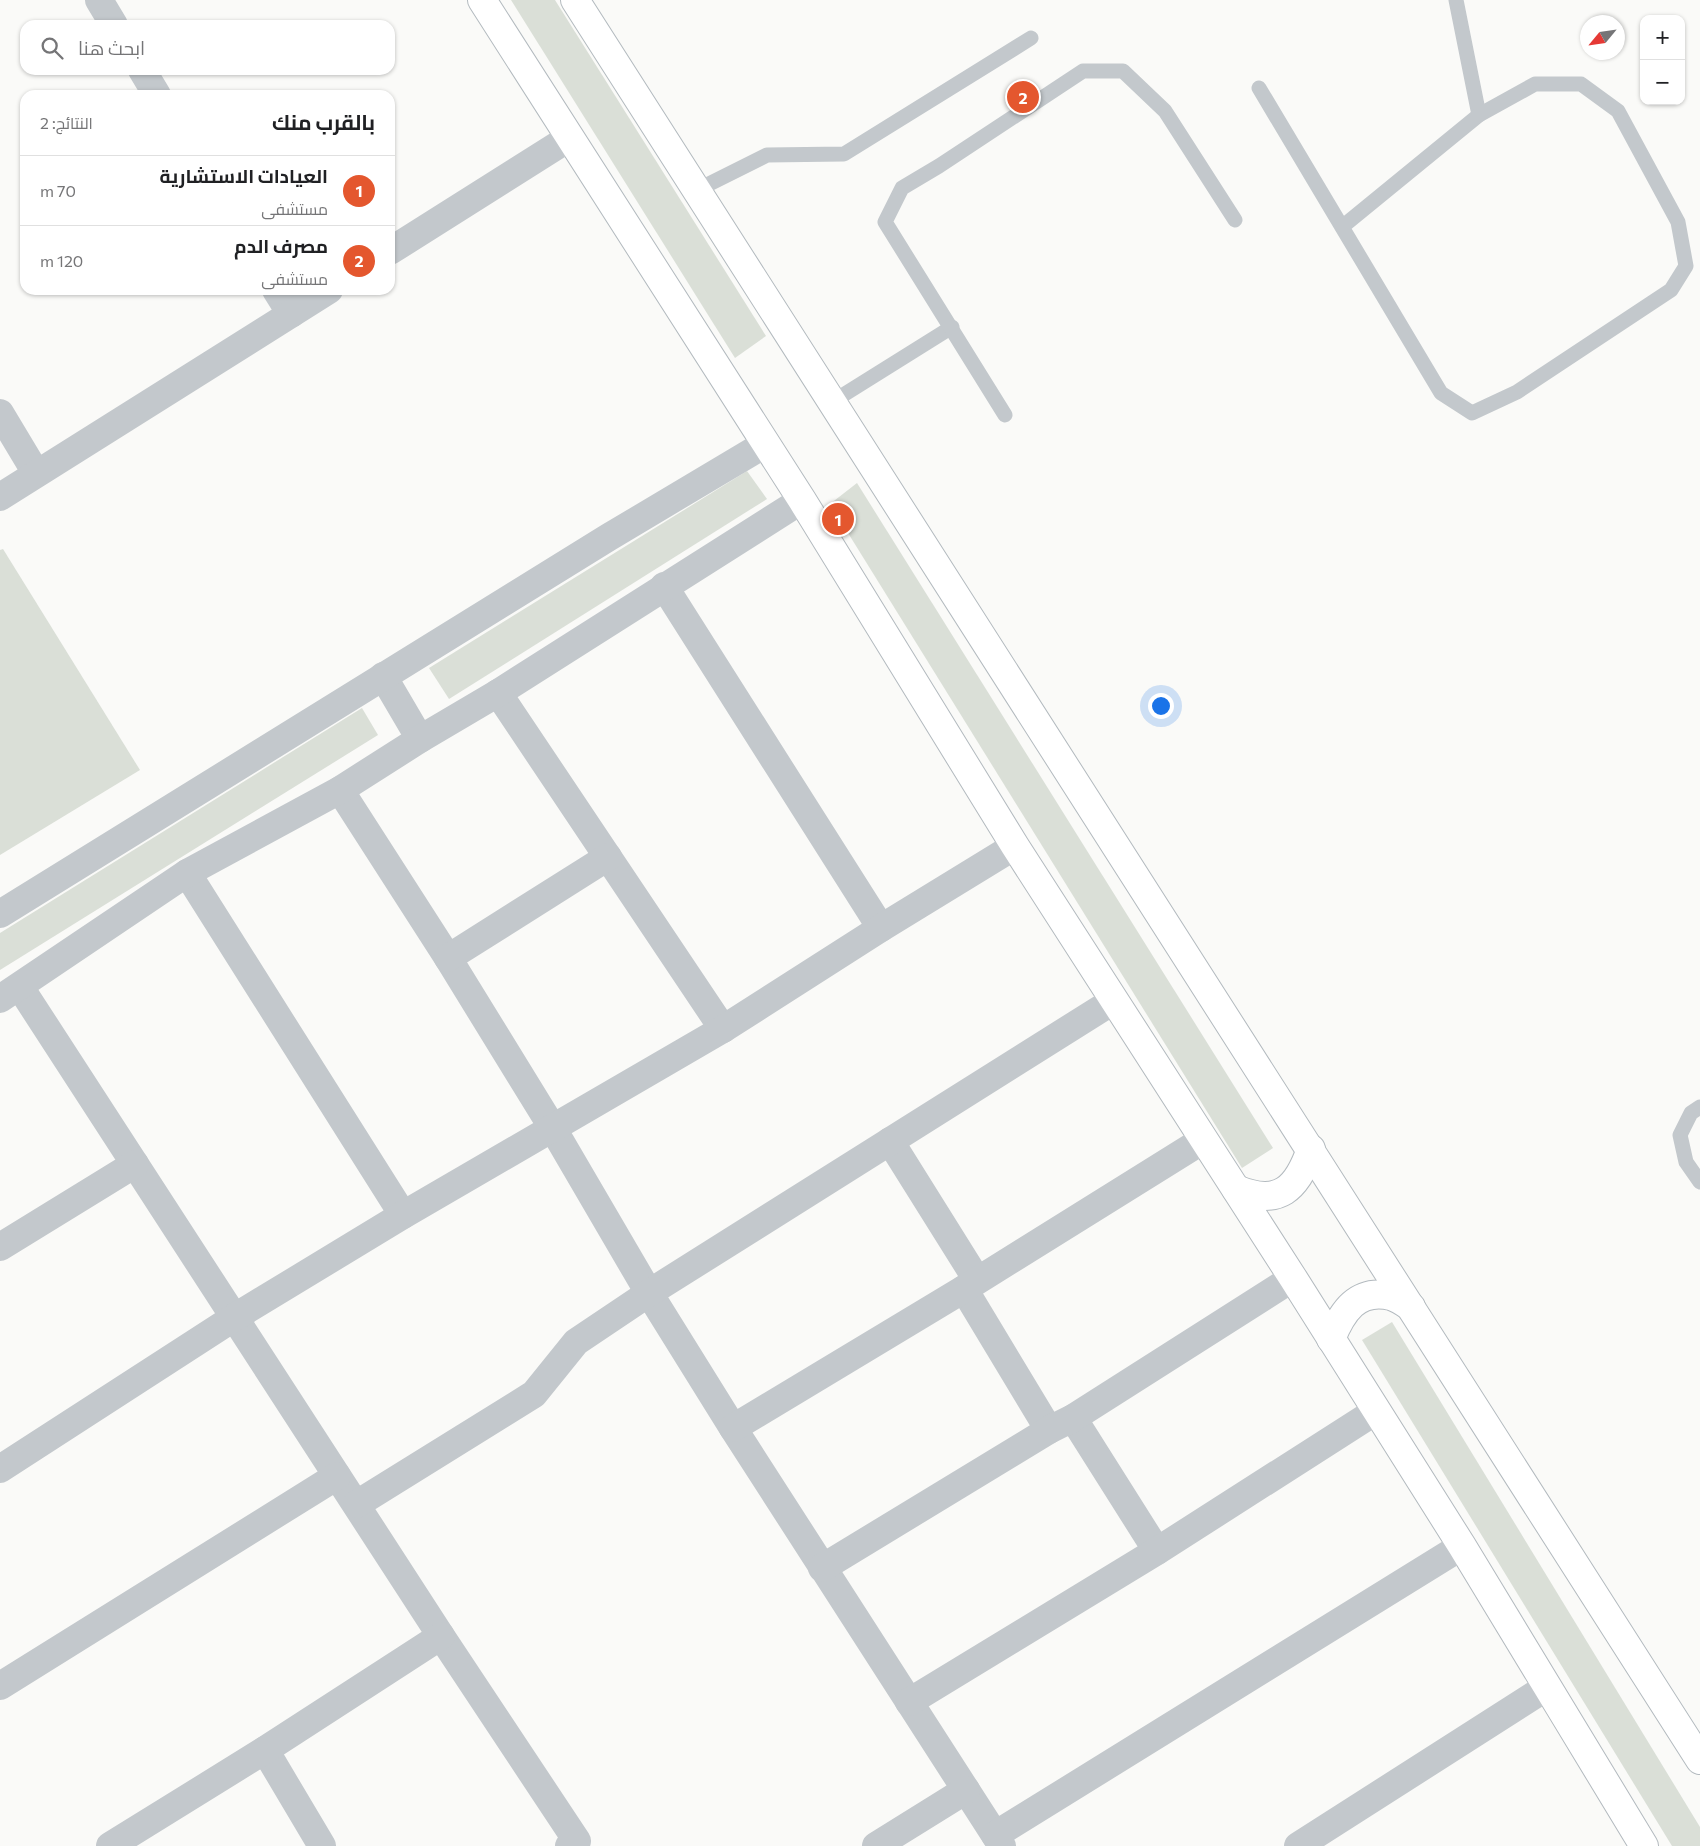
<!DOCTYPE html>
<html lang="ar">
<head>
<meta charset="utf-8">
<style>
	body { margin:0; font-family:Commissioner,Cairo,sans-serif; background:#f2f2f2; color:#202124; direction:rtl }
	.controls { position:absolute; right:15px; top:15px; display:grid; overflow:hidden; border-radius:10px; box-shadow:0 1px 4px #0004 }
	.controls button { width:45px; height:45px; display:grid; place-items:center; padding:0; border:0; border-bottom:1px solid #e0e0e0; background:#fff; color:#202124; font:25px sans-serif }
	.compass { position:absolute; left:1580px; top:15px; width:45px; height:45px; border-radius:50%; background:#fff; box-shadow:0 1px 4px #0004; rotate:241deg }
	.you { position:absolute; left:1160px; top:705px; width:18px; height:18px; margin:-12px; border:4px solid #fff; border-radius:50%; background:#1a73e8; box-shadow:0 0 0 8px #1a73e833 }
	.badge { display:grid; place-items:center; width:32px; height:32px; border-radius:50%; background:#e4572e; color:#fff; font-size:16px; font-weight:700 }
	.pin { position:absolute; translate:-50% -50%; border:2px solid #fff; box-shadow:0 1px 5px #0006 }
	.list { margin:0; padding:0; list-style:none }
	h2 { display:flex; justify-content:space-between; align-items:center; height:65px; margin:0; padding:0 20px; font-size:21px }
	h2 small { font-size:16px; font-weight:400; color:#757577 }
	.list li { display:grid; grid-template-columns:32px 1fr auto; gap:15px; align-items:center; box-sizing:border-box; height:70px; padding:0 20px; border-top:1px solid #e0e0e0 }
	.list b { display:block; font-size:19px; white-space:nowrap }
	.list p { margin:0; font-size:16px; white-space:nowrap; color:#757577 }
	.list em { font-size:16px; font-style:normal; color:#757577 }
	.icon { flex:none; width:28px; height:28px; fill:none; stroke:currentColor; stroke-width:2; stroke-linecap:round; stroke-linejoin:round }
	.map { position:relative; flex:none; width:1700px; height:1846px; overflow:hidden; direction:ltr }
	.search { position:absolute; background:#fff; box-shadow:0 1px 4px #0004; left:20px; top:20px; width:375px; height:55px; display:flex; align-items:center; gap:12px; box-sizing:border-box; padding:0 18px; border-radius:15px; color:#757577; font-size:19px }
	.panel { position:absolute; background:#fff; box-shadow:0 1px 4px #0004; left:20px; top:90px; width:375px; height:205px; border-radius:15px; direction:rtl }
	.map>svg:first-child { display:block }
	.green { fill:#dadfd7 }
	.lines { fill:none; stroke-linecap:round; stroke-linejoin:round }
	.secondary-casing { stroke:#b3babf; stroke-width:30 }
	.service { stroke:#c3c8cc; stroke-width:15 }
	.minor { stroke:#c3c8cc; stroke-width:28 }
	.tertiary { stroke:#c3c8cc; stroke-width:28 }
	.secondary { stroke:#fff; stroke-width:28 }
</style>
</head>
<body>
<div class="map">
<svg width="1700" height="1846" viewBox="0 0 1700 1846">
	<rect width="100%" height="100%" fill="#fafaf8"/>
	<!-- green -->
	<g class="green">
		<polygon points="511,0 555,0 766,336 735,358"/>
		<polygon points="747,471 767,499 449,699 429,668"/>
		<polygon points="857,483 1273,1148 1242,1168 830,504"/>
		<polygon points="3,549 140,770 0,855 0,550"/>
		<polygon points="362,708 378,735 0,970 0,933"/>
		<polygon points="1392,1322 1700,1827 1700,1846 1672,1846 1362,1340"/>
	</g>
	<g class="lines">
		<defs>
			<g id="secondary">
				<polyline points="482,0 802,500 1015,846 1293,1278 1462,1546 1644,1846"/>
				<polyline points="575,0 1700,1760"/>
				<path d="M 1236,1189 C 1279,1207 1297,1189 1311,1149"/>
				<path d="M 1331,1339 C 1342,1312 1357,1288 1391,1296 C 1398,1298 1405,1303 1411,1307"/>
			</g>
		</defs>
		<!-- secondary casing -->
		<use href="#secondary" class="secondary-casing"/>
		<!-- service -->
		<g class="service">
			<polyline points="1456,0 1479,115"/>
			<polyline points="1259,88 1441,393 1472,413 1517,392 1671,290 1686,266 1678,222 1618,111 1581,84 1535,84 1479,115 1342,227"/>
			<polyline points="697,190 767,155 844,154 1031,38"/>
			<polyline points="832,402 952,327"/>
			<polyline points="1005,415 885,222 902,188 939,166 1083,71 1123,71 1165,111 1235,220"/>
			<polyline points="1700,1107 1691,1113 1680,1135 1686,1162 1700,1182"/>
		</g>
		<!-- minor -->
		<g class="minor">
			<polyline points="99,0 114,25"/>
			<polyline points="142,70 157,95"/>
			<polyline points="390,251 569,138"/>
			<polyline points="276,290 291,314"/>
			<polyline points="0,413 36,473"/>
			<polyline points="0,497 329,290"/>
			<polyline points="664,586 881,928"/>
			<polyline points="498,693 723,1029"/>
			<polyline points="340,790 448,958 552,1127 649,1293 733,1428 1002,1846"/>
			<polyline points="187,873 403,1215"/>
			<polyline points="448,958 608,857"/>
			<polyline points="20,987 441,1636 577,1841 569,1846"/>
			<polyline points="890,1141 977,1280"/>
			<polyline points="0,1247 135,1164"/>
			<polyline points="964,1289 1049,1430"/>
			<polyline points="1073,1418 1157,1551"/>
			<polyline points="733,1428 964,1289 1203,1140"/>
			<polyline points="0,1469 235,1317 403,1215 723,1029 881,928 1015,846"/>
			<polyline points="357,1504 534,1394 576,1342 649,1293 1113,1001"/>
			<polyline points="822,1568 1049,1430 1073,1418 1293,1278"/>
			<polyline points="0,1686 337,1476"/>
			<polyline points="909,1702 1157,1551 1376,1411"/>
			<polyline points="265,1750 322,1846"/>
			<polyline points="995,1835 1462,1546"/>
			<polyline points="110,1846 265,1750 441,1636"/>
			<polyline points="876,1846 966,1790"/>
			<polyline points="1298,1846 1547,1687"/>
		</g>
		<!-- tertiary -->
		<g class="tertiary">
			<polyline points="383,676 420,739"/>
			<polyline points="0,914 609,537 765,444"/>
			<polyline points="0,999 187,873 340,790 420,739 498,693 802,500"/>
		</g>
		<!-- secondary -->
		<use href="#secondary" class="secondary"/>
	</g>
</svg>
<div class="controls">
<button>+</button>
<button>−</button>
</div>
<svg class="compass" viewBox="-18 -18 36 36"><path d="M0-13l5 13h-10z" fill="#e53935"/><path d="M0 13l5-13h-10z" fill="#757577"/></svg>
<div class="you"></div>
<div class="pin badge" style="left:838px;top:519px">1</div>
<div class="pin badge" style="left:1023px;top:97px">2</div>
<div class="search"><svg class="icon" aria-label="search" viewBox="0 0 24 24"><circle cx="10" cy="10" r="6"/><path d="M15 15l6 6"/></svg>ابحث هنا</div>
<section class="panel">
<h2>بالقرب منك<small>النتائج: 2</small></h2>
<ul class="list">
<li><span class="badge">1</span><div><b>العيادات الاستشارية</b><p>مستشفى</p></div><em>70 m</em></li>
<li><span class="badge">2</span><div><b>مصرف الدم</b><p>مستشفى</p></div><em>120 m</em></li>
</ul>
</section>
</div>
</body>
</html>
